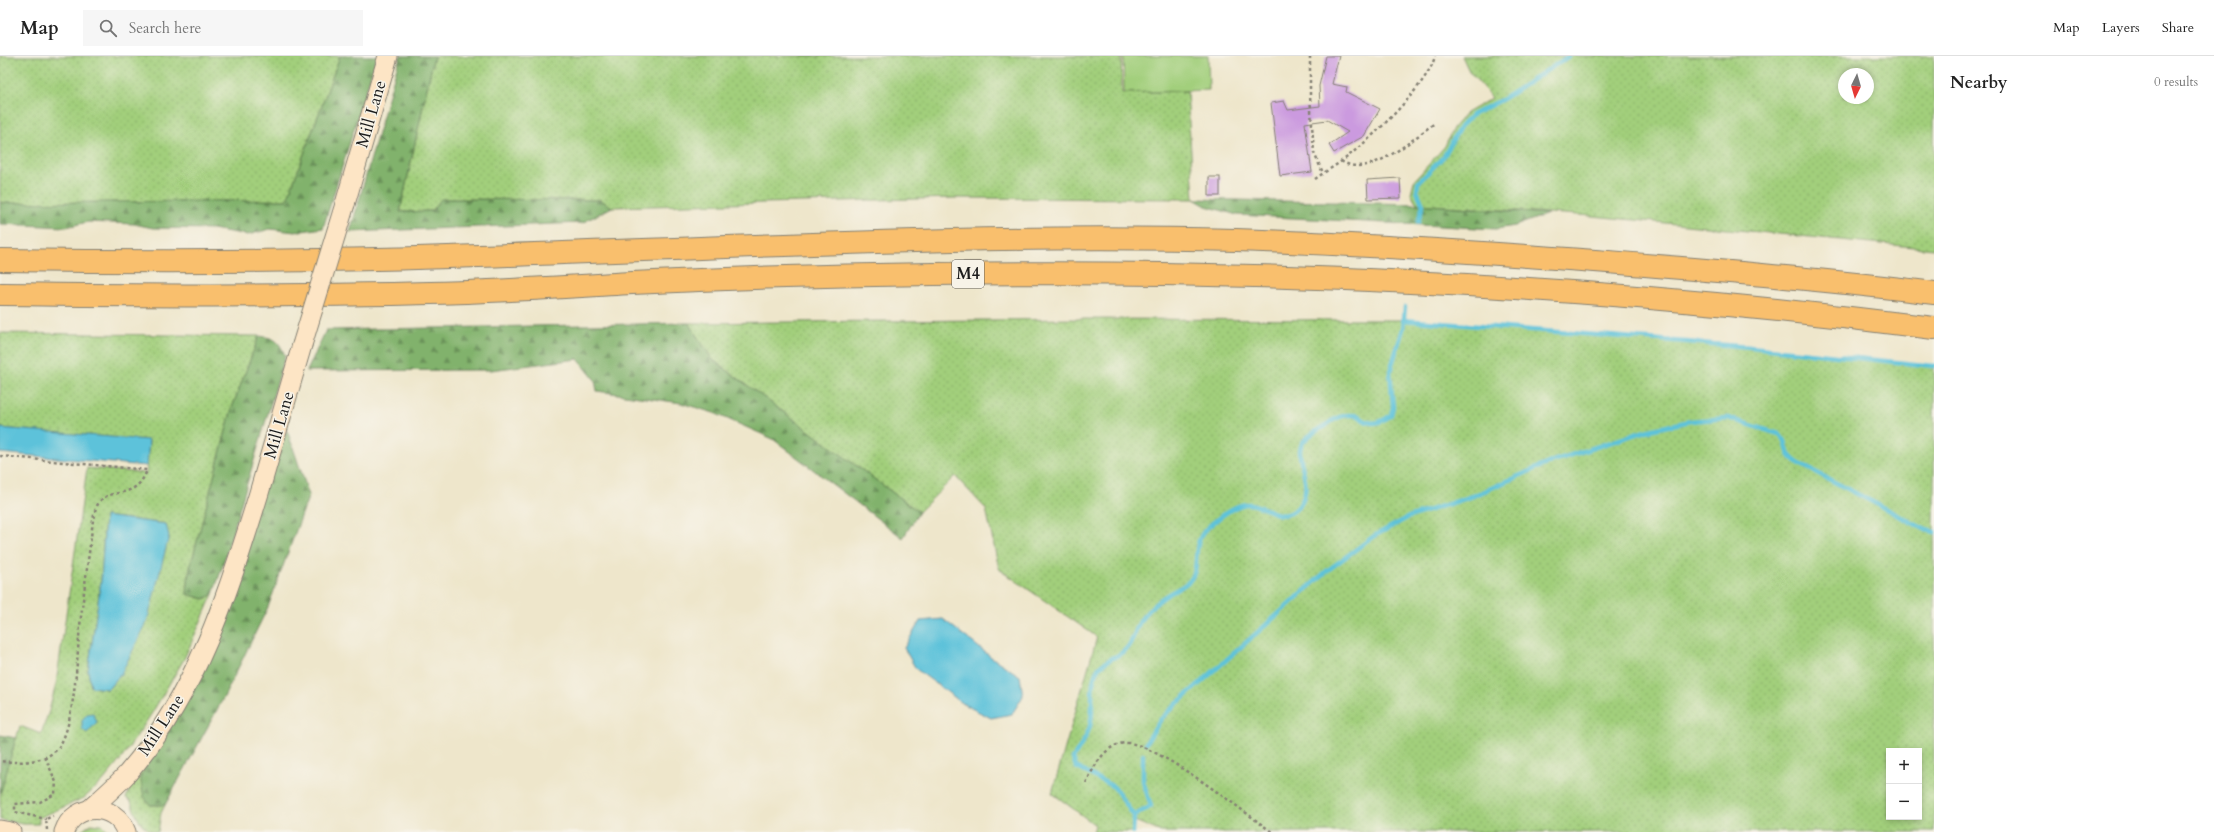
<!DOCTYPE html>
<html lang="en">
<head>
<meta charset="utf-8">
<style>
	body { margin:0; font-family:Cardo,serif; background:#f6f6f6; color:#222 }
	.controls { position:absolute; right:12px; bottom:12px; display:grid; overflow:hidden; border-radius:0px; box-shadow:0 2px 6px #0003 }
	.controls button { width:36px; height:36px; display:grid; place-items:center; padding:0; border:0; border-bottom:1px solid #e0e0e0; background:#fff; color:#222; font:20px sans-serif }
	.compass { position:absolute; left:1838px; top:12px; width:36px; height:36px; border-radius:50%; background:#fff; box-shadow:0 2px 6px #0003; rotate:185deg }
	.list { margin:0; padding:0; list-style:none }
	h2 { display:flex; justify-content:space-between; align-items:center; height:52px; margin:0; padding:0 16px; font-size:17px }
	h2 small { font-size:13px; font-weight:400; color:#767676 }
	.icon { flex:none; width:22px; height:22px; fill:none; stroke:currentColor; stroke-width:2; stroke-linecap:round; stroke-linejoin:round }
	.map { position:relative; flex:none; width:1934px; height:776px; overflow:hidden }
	header { display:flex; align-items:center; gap:24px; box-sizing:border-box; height:56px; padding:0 20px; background:#fff; border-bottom:1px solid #e0e0e0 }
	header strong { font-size:19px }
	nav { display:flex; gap:22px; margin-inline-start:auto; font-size:14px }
	.search { width:280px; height:36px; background:#f6f6f6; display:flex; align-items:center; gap:10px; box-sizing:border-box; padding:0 14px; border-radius:0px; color:#767676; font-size:15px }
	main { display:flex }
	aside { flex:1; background:#fff }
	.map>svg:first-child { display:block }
	.grass { fill:url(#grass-dots); stroke:#5f764c; fill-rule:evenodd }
	.forest { fill:url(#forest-firs); stroke:#4e6744 }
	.pitch { fill:#a2cf7c; stroke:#5f764c }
	.water { fill:#5dc2da; stroke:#3c6f7b }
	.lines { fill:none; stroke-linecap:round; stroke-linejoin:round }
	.stream { stroke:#5dc2da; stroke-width:4.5 }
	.building { fill:#cb9adf }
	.secondary-casing { stroke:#858174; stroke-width:21 }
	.highway-casing { stroke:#858174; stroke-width:24 }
	.path { stroke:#858174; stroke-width:2.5; stroke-dasharray:3 3; stroke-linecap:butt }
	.secondary { stroke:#fde5c5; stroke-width:19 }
	.highway { stroke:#f9bf6d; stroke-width:22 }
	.secondary-bridge-casing { stroke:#858174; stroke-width:21; stroke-linecap:butt }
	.secondary-bridge { stroke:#fde5c5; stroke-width:19 }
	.labels { text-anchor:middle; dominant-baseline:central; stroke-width:3; stroke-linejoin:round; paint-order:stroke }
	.shield { fill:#f7f3e8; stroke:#5e5c59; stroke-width:1 }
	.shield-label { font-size:16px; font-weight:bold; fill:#1c1c1c }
	.street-label { font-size:17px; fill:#1c1c1c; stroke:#f7f3e8 }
</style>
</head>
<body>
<header>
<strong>Map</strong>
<div class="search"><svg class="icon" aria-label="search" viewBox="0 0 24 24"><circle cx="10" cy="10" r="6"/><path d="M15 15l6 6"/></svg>Search here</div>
<nav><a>Map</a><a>Layers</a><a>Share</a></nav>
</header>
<main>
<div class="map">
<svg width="1934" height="776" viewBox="0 0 1934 776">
	<defs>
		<pattern id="grass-dots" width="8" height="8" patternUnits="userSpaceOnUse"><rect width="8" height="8" fill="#a2cf7c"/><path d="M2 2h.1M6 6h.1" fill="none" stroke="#8bb16b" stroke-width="1.8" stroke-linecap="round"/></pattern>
		<pattern id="forest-firs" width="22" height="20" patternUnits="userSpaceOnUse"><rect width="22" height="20" fill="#81b26c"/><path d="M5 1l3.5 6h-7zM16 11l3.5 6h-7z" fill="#699058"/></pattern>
	</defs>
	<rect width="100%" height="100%" fill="#f7f3e8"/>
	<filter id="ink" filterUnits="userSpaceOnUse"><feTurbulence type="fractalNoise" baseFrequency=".025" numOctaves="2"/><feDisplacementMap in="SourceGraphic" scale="8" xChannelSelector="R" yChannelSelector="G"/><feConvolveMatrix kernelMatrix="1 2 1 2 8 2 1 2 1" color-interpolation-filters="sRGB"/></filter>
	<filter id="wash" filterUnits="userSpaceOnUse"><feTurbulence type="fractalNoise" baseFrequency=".012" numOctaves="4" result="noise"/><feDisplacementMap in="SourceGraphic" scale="16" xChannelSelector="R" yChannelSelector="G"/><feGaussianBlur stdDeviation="0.9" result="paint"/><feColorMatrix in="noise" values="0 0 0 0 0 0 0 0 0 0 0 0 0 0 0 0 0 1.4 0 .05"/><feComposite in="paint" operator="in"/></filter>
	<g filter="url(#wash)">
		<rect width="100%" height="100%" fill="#eee6cb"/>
		<!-- grass -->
		<g class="grass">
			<polygon points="0,0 340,0 287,144 40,148 0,147"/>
			<polygon points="434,0 1121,0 1122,37 1187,35 1194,143 954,142 612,151 601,144 442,143 432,155 400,156"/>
			<path d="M 1462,0 L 1934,0 L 1934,193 L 1593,160 L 1417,148 L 1411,137 L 1414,125 L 1445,90 L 1453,72 L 1466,57 L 1492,42 L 1469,15 ZM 1844,18 L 1868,18 L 1868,42 L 1844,42 Z"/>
			<path d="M 1082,263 L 1403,264 L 1751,291 L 1934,311 L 1934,776 L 1161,776 L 1135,765 L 1133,776 L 1093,776 L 1095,769 L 1052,737 L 1097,581 L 999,513 L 986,453 L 955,420 L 919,456 L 713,304 L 688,267 ZM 1889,695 L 1919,695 L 1919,761 L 1889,761 Z"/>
			<path d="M 0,277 L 259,280 L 232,352 L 189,516 L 187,538 L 204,543 L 213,538 L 184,603 L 152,657 L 122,702 L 102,726 L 84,742 L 39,762 L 39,768 L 23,768 L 0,764 L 0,736 L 20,670 L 41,678 L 49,655 L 56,628 L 87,412 L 146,417 L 149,385 L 0,372 ZM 105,460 L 166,468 L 121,618 L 108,633 L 91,631 L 88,615 L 101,525 Z"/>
			<path d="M 157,692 L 150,749 L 165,749 L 161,757 L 158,776 C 142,776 135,759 131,745 L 126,742 L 135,722 Z"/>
			<polygon points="91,768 102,769 110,776 80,776"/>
		</g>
		<!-- forest -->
		<g class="forest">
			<polygon points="340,0 377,0 323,172 295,176 270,173 248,179 212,173 153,172 134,168 88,166 66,171 0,168 0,147 287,144"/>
			<polygon points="400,0 434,0 400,156 432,155 441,143 601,144 612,151 582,167 350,176"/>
			<polygon points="1194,143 1417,148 1548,158 1515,170 1496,173 1237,159 1206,150"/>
			<polygon points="688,267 713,304 919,456 903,482 773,383 714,357 681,347 597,335 595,324 578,303 491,314 307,315 326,274"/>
			<path d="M 259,280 C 275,282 279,284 285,300 L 222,512 L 213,538 L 204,543 L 187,538 L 189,516 L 232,352 Z"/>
			<polygon points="287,374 309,439 268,551 224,641 165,749 150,749 144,741 140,721 166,678"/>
			<polygon points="0,679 16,682 1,736 0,736"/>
		</g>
		<!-- pitch -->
		<polygon class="pitch" points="1123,0 1208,0 1209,34 1124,37"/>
		<!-- water -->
		<g class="water">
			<polygon points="0,372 149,384 147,410 0,397"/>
			<polygon points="105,460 166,468 169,480 147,566 121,618 108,633 91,631 88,615 101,525"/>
			<polygon points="943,563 991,601 1020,620 1023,640 1012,658 991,662 965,649 916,613 904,592 920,565"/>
			<polygon points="93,657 97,666 87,677 82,673 82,664 87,658"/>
		</g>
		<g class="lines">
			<!-- stream -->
			<g class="stream">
				<polyline points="1418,166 1423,149 1417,135 1418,127 1444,100 1460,71 1472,59 1503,43 1569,0"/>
				<polyline points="1403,264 1751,291 1934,310"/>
				<path d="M 1146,687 L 1161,663 L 1173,651 L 1328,514 L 1374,480 L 1409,461 L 1473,440 L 1553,405 L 1645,375 L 1690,365 L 1728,362 L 1779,378 C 1791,386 1781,396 1798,407 L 1926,474 L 1934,476"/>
				<polyline points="1134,760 1151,750 1143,725 1143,699"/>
				<path d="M 1133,776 L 1134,760 L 1114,731 L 1076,711 L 1073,702 C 1079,693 1087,681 1090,670 C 1095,653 1088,629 1098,613 C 1104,604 1117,602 1125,594 C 1134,586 1135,572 1142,562 C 1148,555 1156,546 1164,541 C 1172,535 1185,531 1191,523 C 1201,510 1190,489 1207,472 C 1217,463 1234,448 1248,448 C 1266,448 1282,470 1298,451 C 1316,430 1295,405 1301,390 C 1304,381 1318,374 1326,369 C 1337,361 1345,357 1359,360 C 1369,371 1380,368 1391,359 L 1393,351 L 1390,315 L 1403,273 L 1405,251"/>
			</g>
		</g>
		<g id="blocks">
			<!-- building -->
			<g class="building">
				<polygon points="1326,0 1339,0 1332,28 1347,31 1346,36 1380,53 1364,80 1334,97 1329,89 1348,76 1327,64 1305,67 1312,116 1280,120 1271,47 1284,45 1288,54 1320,50 1319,30"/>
				<rect x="1209" y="121" width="11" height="19"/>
				<polygon points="1400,122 1401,142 1368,143 1367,124"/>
			</g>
		</g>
	</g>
	<g filter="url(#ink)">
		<use href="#blocks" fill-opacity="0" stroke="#858174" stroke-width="1"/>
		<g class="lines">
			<defs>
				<g id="secondary">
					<polyline points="345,148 388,0"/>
					<path d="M 90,753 C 102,742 116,730 127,718 C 196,639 229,536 259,437 C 273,388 288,338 302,289"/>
					<polyline points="0,774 11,776"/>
					<path d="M 64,776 C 74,746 116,746 126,776"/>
				</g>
				<g id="highway">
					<path d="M 0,204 C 149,206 298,206 448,201 C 710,193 973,177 1236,184 C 1356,188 1475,196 1595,205 C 1708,214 1821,223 1934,237"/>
					<path d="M 0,238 C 156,240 311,241 467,236 C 522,234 577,230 632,227 C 733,222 833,219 934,218 C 1265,213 1605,230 1934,272"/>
				</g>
			</defs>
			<!-- secondary casing -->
			<use href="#secondary" class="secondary-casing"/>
			<!-- highway casing -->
			<use href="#highway" class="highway-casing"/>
			<!-- path -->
			<g class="path">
				<polyline points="1310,0 1310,40 1314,97 1323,117"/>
				<path d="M 1341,105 C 1370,124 1412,83 1435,67"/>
				<path d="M 1315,123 C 1327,114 1341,107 1352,97 C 1375,79 1429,27 1435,0"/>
				<path d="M 0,400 L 147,414 C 135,447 109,429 98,448 C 95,453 94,459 93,464 C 89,499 84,534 80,570 C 77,599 75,670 58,692 C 46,707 17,707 0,705"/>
				<polyline points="45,701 56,726 55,738 40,746 15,748 15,756 46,763"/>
				<path d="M 1086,727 C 1094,711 1104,689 1125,687 C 1152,684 1247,758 1272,776"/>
				<polyline points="47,774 46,763 53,760"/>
			</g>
			<!-- secondary -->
			<use href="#secondary" class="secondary"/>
			<!-- highway -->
			<use href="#highway" class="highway"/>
			<defs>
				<polyline id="secondary-bridge" points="302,289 345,148"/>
			</defs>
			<!-- secondary-bridge casing -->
			<use href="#secondary-bridge" class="secondary-bridge-casing"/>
			<!-- secondary-bridge -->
			<use href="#secondary-bridge" class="secondary-bridge"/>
		</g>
	</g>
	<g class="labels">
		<!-- shield labels -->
		<rect class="shield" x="952" y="204" width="32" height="28" rx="3"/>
		<g class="shield-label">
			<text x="968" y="218">M4</text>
		</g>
		<!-- street labels -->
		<g class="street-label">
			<text transform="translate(371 58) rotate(-74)">Mill Lane</text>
			<text transform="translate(279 369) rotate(-74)">Mill Lane</text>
			<text transform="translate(161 669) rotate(-57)">Mill Lane</text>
		</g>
	</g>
</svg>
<div class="controls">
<button>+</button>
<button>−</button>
</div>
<svg class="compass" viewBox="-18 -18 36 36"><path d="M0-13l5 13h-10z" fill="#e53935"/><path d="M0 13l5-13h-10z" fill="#767676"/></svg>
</div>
<aside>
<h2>Nearby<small>0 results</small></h2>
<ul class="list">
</ul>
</aside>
</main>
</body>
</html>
